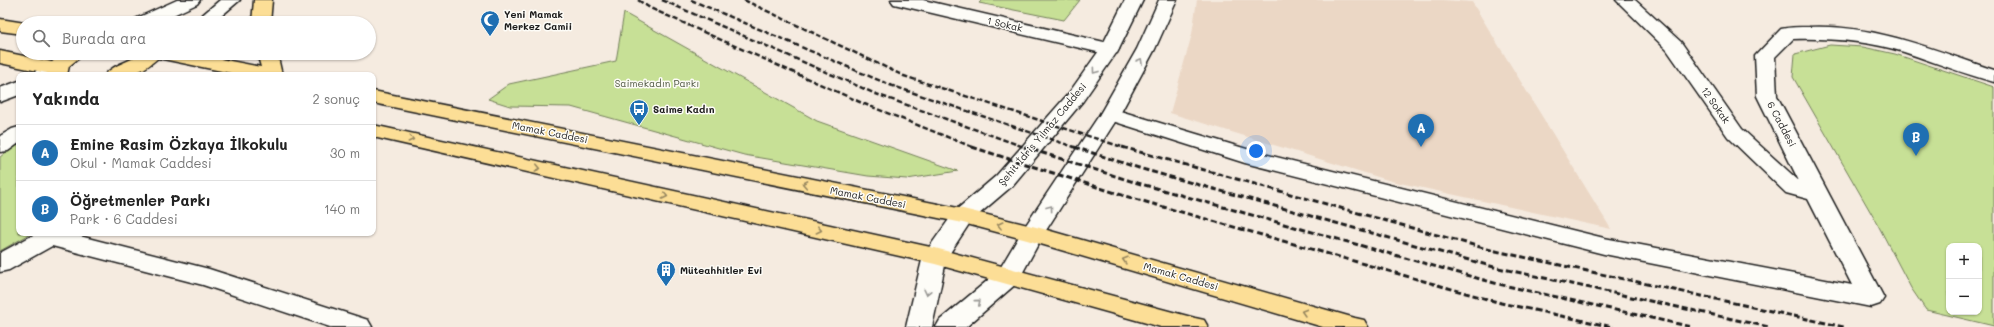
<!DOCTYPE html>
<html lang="tr">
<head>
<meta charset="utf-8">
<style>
	body { margin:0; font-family:Mali,sans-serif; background:#f2f2f2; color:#222 }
	.controls { position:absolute; right:12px; bottom:12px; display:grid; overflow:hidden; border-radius:8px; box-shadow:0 1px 3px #0004 }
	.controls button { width:36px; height:36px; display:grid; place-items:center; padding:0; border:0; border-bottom:1px solid #e0e0e0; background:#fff; color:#222; font:20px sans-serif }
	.you { position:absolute; left:1256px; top:151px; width:14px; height:14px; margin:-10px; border:3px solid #fff; border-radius:50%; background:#1a73e8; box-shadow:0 0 0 6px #1a73e833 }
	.badge { display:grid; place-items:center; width:26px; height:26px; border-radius:50%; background:#1f6fb2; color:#fff; font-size:13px; font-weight:700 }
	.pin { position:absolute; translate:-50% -33px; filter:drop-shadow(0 1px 2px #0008) }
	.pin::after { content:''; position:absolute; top:21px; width:14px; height:12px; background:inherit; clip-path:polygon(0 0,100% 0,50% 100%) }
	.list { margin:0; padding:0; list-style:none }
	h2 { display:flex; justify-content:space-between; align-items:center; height:52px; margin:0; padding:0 16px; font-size:17px }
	h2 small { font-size:13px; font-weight:400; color:#767676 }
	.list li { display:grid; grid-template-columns:26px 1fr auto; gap:12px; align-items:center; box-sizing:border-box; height:56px; padding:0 16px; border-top:1px solid #e0e0e0 }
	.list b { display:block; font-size:15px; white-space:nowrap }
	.list p { margin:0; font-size:13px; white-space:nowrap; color:#767676 }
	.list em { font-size:13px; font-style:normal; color:#767676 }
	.icon { flex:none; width:22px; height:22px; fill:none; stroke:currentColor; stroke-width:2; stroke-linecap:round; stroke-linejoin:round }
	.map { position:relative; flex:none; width:1994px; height:327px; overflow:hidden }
	.search { position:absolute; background:#fff; box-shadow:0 1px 3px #0004; left:16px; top:16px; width:360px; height:44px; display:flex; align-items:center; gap:10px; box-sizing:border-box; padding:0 14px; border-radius:22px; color:#767676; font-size:15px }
	.panel { position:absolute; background:#fff; box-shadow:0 1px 3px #0004; left:16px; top:72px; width:360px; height:164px; border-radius:8px }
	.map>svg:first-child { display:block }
	.built { fill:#ebd7c5 }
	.green { fill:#c7e096; stroke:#727e59; fill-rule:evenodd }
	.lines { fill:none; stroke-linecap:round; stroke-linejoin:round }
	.street-casing { stroke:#1c1c1c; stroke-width:3 }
	.secondary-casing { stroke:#1c1c1c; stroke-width:3 }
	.primary-casing { stroke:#1c1c1c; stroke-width:3 }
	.street { fill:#fdfcf7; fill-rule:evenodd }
	.secondary { fill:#fdfcf7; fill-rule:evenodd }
	.primary { fill:#fcde96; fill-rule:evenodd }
	.rail-far1 { stroke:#1c1c1c; stroke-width:2.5; stroke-dasharray:5.5 2.5; stroke-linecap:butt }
	.rail { stroke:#1c1c1c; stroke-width:3; stroke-dasharray:6 3; stroke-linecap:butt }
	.oneway { stroke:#989794 }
	.oneway2 { stroke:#97875f }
	.labels { text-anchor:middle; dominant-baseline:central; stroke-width:3; stroke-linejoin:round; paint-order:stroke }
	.poi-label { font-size:10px; font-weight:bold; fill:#1c1c1c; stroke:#fdfcf7; text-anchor:start }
	.street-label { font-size:10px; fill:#1c1c1c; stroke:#fdfcf7 }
	.park-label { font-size:10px; fill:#4f5741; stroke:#fdfcf7 }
</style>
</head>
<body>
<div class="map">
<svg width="1994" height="327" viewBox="0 0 1994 327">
	<rect width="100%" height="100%" fill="#f5ebe0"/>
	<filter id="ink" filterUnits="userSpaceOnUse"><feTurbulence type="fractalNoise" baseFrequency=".025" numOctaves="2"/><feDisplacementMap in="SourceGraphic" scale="8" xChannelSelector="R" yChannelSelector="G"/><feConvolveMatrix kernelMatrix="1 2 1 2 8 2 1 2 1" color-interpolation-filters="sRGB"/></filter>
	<g filter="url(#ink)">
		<!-- built -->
		<polygon class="built" points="1197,0 1442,0 1472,2 1611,229 1391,181 1170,113 1192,34"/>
		<!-- green -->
		<g class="green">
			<polygon points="982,0 1080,0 1064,20 979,3"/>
			<polygon points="624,13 817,121 958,171 907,179 868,176 744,155 571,107 510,106 488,99 509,84 616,61"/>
			<path d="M 1830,45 L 1863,47 L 1895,54 L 1994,87 L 1994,326 L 1926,310 L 1911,288 L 1878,225 L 1793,77 L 1795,54 ZM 1949,246 L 1979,246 L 1979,312 L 1949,312 Z"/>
			<polygon points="19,142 19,233 32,233 0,251 0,157"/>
		</g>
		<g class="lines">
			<defs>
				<g id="street">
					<polygon points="177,0 200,0 197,4 156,23 132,23 135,19"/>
					<polygon points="220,0 240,0 213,23 193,23"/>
					<polygon points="891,0 923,0 1117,45 1119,49 1117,53 1110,55 894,4"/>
					<path d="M 1616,0 L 1635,0 L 1681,42 L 1742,129 L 1799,181 L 1757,96 L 1755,56 L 1781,29 C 1790,27 1800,27 1809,27 C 1873,24 1935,50 1994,70 L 1994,82 C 1964,74 1934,62 1904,52 C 1867,41 1832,38 1793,39 L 1775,57 L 1777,96 L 1884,298 L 1880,304 L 1871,307 L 1604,254 L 1245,163 L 1103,118 L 1100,114 L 1103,110 L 1110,108 L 1260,153 L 1604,238 L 1852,285 L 1808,199 L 1786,193 L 1728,137 L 1667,50 Z"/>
					<polygon points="37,233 68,233 209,269 368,320 372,327 330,327 203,285 52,246 9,270 0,272 0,253"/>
					<polygon points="935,248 944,250 947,256 932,327 906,327 923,256 926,250"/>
					<polygon points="1008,268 1017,271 1021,277 1017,283 966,327 936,327 940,320 999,271"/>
				</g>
				<g id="secondary">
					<polygon points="1125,0 1143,0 1119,49 1083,101 1012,186 971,221 944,262 935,264 926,262 923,256 955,211 996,176 1069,93 1101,48"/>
					<polygon points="1159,0 1177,0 1155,49 1120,114 1043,235 1017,283 1008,286 999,283 995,277 1024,228 1100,114 1137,49"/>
					<path d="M 57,63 L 64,65 L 67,69 C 60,79 44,75 33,75 L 36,71 Z"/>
					<polygon points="19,81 19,95 0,102 0,88"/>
					<polygon points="19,127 19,143 8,151 0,152 0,136 12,129"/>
				</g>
				<g id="primary">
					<polygon points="254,0 272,0 270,23 252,23"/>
					<polygon points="0,19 25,23 23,23 23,34 0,31"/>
					<polygon points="0,51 52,62 62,53 85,53 69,66 67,75 47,75 47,73 0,63"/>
					<path d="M 141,53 L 190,53 L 261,67 L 257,53 L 277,53 L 282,75 L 241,75 L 158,58 C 139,75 130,75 105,75 C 113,64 131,62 141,53 Z"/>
					<polygon points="373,91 963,209 1040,228 1355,318 1364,320 1368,327 1323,327 1027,240 963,223 373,103"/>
					<polygon points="373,125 935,248 1195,318 1204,320 1208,327 1161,327 935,264 373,137"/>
				</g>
			</defs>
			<!-- street casing -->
			<use href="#street" class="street-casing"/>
			<!-- secondary casing -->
			<use href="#secondary" class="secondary-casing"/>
			<!-- primary casing -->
			<use href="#primary" class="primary-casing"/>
			<!-- street -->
			<use href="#street" class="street"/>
			<!-- secondary -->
			<use href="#secondary" class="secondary"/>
			<!-- primary -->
			<use href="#primary" class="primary"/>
			<!-- rail-far1 -->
			<g class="rail-far1">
				<polyline points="638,0 650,8 862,103 975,148"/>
				<polyline points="662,0 876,94 1027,148"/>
				<polyline points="691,0 890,85 1077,148"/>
				<polyline points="744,0 904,76 1125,148"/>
			</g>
			<!-- rail -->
			<g class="rail">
				<polyline points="972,147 1125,196 1501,303 1613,327"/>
				<polyline points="1024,147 1134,182 1498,284 1692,327"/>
				<polyline points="1074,147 1142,169 1494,267 1769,327"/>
				<polyline points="1122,147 1491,250 1844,327"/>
			</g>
		</g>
		<!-- one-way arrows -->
		<defs><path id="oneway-chevron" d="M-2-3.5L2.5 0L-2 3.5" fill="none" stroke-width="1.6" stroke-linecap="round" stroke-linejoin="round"/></defs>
		<g class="oneway">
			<use href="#oneway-chevron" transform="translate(1140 61) rotate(-60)"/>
			<use href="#oneway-chevron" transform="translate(1095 71) rotate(126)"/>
			<use href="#oneway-chevron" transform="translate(1050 208) rotate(-54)"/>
			<use href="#oneway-chevron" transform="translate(927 292) rotate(103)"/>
			<use href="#oneway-chevron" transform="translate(978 302) rotate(-40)"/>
		</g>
		<g class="oneway2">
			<use href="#oneway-chevron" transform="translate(411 139) rotate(13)"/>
			<use href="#oneway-chevron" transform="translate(538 168) rotate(13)"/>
			<use href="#oneway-chevron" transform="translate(805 184) rotate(-169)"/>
			<use href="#oneway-chevron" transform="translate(665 196) rotate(13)"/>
			<use href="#oneway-chevron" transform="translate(1000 225) rotate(-166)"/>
			<use href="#oneway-chevron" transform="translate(819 230) rotate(13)"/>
			<use href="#oneway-chevron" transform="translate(1125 260) rotate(-164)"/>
			<use href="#oneway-chevron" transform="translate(1304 312) rotate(-164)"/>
		</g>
	</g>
	<!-- icons -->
	<defs>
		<symbol id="mosque-pin" viewBox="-11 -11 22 30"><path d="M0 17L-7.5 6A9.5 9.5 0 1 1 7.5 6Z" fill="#1f6fb2" stroke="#fdfcf7"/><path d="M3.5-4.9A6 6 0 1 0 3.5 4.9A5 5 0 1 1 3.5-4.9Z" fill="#fff"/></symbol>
		<symbol id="bus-pin" viewBox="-11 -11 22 30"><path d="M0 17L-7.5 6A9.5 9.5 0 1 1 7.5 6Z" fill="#1f6fb2" stroke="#fdfcf7"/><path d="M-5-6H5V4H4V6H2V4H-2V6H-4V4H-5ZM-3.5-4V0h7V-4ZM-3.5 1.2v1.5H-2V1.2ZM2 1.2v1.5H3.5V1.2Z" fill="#fff"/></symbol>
		<symbol id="building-pin" viewBox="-11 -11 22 30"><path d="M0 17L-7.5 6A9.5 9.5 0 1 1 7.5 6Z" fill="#1f6fb2" stroke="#fdfcf7"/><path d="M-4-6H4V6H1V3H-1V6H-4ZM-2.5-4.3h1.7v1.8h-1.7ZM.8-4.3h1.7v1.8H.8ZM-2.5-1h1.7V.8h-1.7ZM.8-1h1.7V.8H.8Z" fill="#fff"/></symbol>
	</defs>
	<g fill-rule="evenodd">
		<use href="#mosque-pin" x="479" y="9" width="22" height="30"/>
		<use href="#bus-pin" x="628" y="98" width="22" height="30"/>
		<use href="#building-pin" x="655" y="259" width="22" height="30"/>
	</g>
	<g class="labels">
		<!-- poi labels -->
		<g class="poi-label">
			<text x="504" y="14">Yeni Mamak<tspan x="504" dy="12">Merkez Camii</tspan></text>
			<text x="653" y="109">Saime Kadın</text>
			<text x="680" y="270">Müteahhitler Evi</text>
		</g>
		<!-- street labels -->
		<g class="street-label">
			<text transform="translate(1005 24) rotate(13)">1 Sokak</text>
			<text transform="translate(1716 105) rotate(55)">12 Sokak</text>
			<text transform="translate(1782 124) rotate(62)">6 Caddesi</text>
			<text transform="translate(550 132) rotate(11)">Mamak Caddesi</text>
			<text transform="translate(1042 134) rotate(-50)">Şehit İdris Yılmaz Caddesi</text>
			<text transform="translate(868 197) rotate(11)">Mamak Caddesi</text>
			<text transform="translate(1181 276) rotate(16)">Mamak Caddesi</text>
		</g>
		<!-- park labels -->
		<g class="park-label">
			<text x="657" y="83">Saimekadın Parkı</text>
		</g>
	</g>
</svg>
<div class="controls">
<button>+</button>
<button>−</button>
</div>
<div class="you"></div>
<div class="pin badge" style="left:1421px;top:147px">A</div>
<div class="pin badge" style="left:1916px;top:156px">B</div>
<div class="search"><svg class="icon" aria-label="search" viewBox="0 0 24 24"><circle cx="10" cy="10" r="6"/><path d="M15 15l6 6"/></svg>Burada ara</div>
<section class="panel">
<h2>Yakında<small>2 sonuç</small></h2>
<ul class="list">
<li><span class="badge">A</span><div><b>Emine Rasim Özkaya İlkokulu</b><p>Okul · Mamak Caddesi</p></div><em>30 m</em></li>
<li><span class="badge">B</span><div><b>Öğretmenler Parkı</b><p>Park · 6 Caddesi</p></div><em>140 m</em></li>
</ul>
</section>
</div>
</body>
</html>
